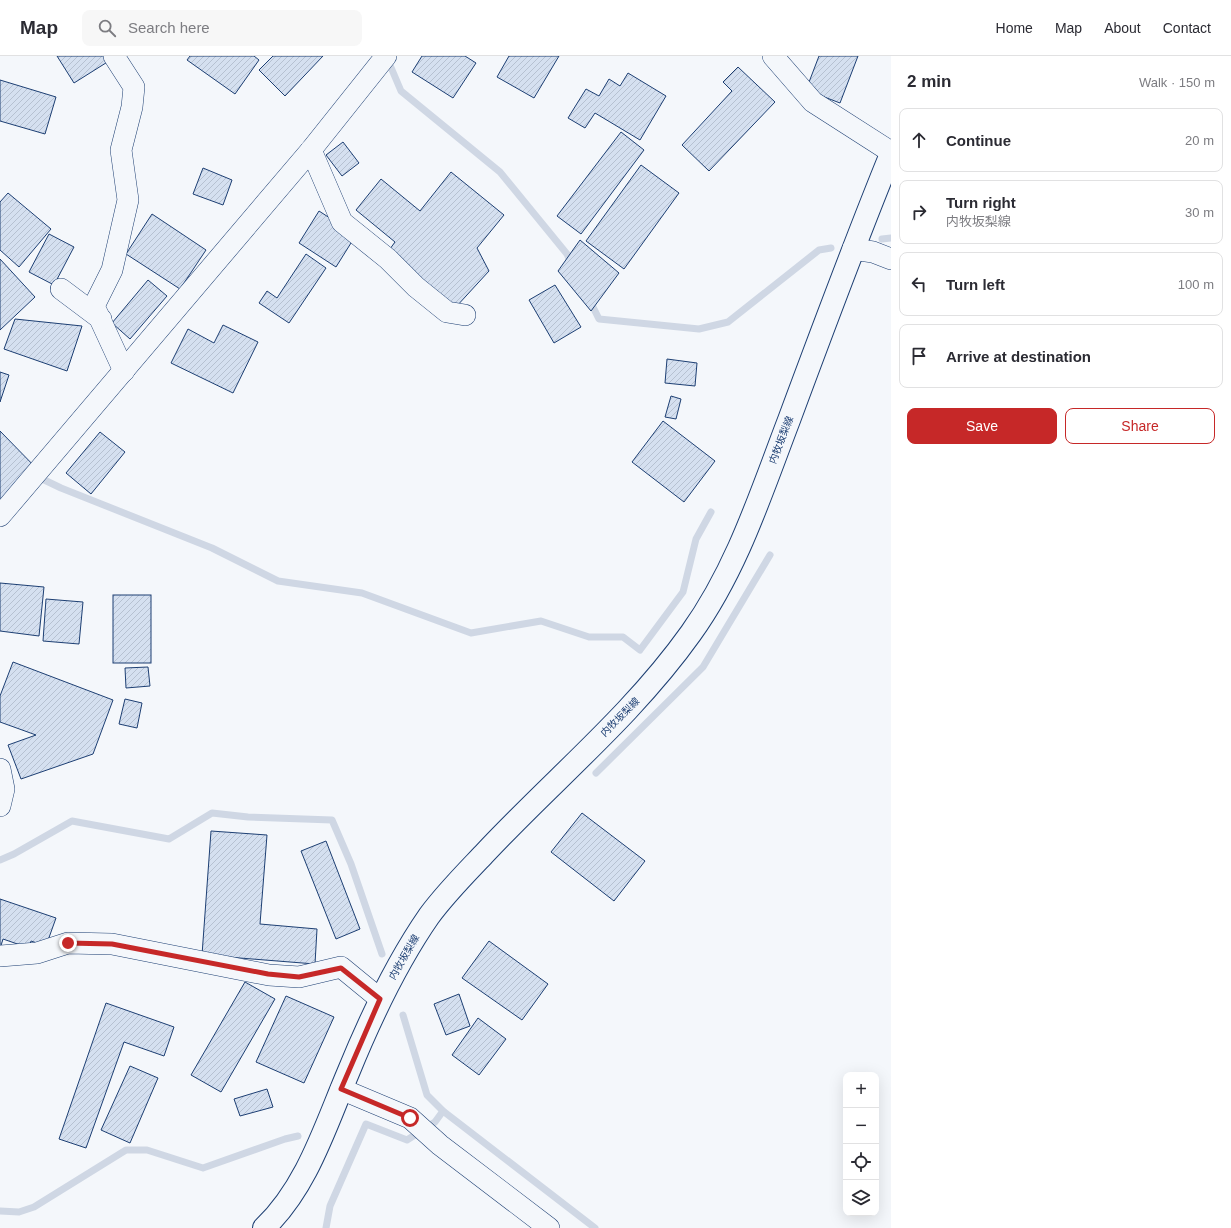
<!DOCTYPE html>
<html lang="en">
<head>
<meta charset="utf-8">
<style>
	body { margin:0; font-family:Helvetica,"Noto Sans JP",sans-serif; background:#f7f7f7; color:#2b2b33 }
	.controls { position:absolute; right:12px; bottom:12px; display:grid; overflow:hidden; border-radius:8px; box-shadow:0 4px 16px #0002 }
	.controls button { width:36px; height:36px; display:grid; place-items:center; padding:0; border:0; border-bottom:1px solid #e1e1e2; background:#fff; color:#2b2b33; font:20px sans-serif }
	.stop { position:absolute; width:12px; height:12px; margin:-9px; border:3px solid #c62828; border-radius:50%; background:#fff }
	.stop.end { background:#c62828; border-color:#fff; box-shadow:0 1px 4px #0008 }
	.list { margin:0; padding:0; list-style:none }
	h2 { display:flex; justify-content:space-between; align-items:center; height:52px; margin:0; padding:0 16px; font-size:17px }
	h2 small { font-size:13px; font-weight:400; color:#7c7c81 }
	.list li { display:grid; grid-template-columns:26px 1fr auto; gap:12px; align-items:center; box-sizing:border-box; height:64px; margin:0 8px 8px; padding:0 8px; border:1px solid #e1e1e2; border-radius:8px }
	.list b { display:block; font-size:15px; white-space:nowrap }
	.list p { margin:0; font-size:13px; white-space:nowrap; color:#7c7c81 }
	.list em { font-size:13px; font-style:normal; color:#7c7c81 }
	.actions { display:flex; gap:8px; padding:12px 16px }
	.actions a { flex:1; padding:9px 0; border:1px solid #c62828; border-radius:8px; text-align:center; font-size:14px; color:#c62828 }
	.actions .main { background:#c62828; color:#fff }
	.icon { flex:none; width:22px; height:22px; fill:none; stroke:currentColor; stroke-width:2; stroke-linecap:round; stroke-linejoin:round }
	.map { position:relative; flex:none; width:891px; height:1172px; overflow:hidden }
	header { display:flex; align-items:center; gap:24px; box-sizing:border-box; height:56px; padding:0 20px; background:#fff; border-bottom:1px solid #e1e1e2 }
	header strong { font-size:19px }
	nav { display:flex; gap:22px; margin-inline-start:auto; font-size:14px }
	.search { width:280px; height:36px; background:#f7f7f7; display:flex; align-items:center; gap:10px; box-sizing:border-box; padding:0 14px; border-radius:8px; color:#7c7c81; font-size:15px }
	main { display:flex }
	aside { flex:1; background:#fff }
	.map>svg:first-child { display:block }
	.lines { fill:none; stroke-linecap:round; stroke-linejoin:round }
	.stream { stroke:#cfd7e4; stroke-width:7 }
	.building { fill:url(#building-hatch); stroke:#1d3f73 }
	.minor-casing { stroke:#1d3f73; stroke-width:22 }
	.secondary-casing { stroke:#1d3f73; stroke-width:24 }
	.minor { stroke:#f4f7fb; stroke-width:21 }
	.secondary { stroke:#f4f7fb; stroke-width:22 }
	.route { stroke:#c62828; stroke-width:5 }
	.labels { text-anchor:middle; dominant-baseline:central; stroke-width:3; stroke-linejoin:round; paint-order:stroke }
	.street-label { font-size:10px; fill:#1d3f73; stroke:#f4f7fb }
</style>
</head>
<body>
<header>
<strong>Map</strong>
<div class="search"><svg class="icon" aria-label="search" viewBox="0 0 24 24"><circle cx="10" cy="10" r="6"/><path d="M15 15l6 6"/></svg>Search here</div>
<nav><a>Home</a><a>Map</a><a>About</a><a>Contact</a></nav>
</header>
<main>
<div class="map">
<svg width="891" height="1172" viewBox="0 0 891 1172">
	<defs>
		<pattern id="building-hatch" width="6" height="6" patternUnits="userSpaceOnUse"><rect width="6" height="6" fill="#d5e0f0"/><path d="M-1 1l2-2M0 6l6-6M5 7l2-2" fill="none" stroke="#b6c1d1"/></pattern>
	</defs>
	<rect width="100%" height="100%" fill="#f4f7fb"/>
	<g class="lines">
		<!-- stream -->
		<g class="stream">
			<polyline points="387,2 401,35 500,116 567,198 572,209"/>
			<polyline points="882,183 891,182"/>
			<polyline points="589,243 599,263 699,273 728,266 819,194 831,192"/>
			<polyline points="36,420 61,432 212,492 278,525 362,537 471,577 541,565 589,581 623,581 640,594 683,536 696,483 711,456"/>
			<polyline points="596,717 703,611 770,499"/>
			<polyline points="0,804 14,798 72,765 169,783 212,757 248,761 332,764 351,808 382,898"/>
			<polyline points="403,959 427,1039 443,1055 595,1172"/>
			<polyline points="0,1155 19,1156 34,1151 126,1094 147,1094 203,1112 285,1083 298,1080"/>
			<polyline points="326,1172 330,1150 366,1068 407,1084 435,1066 443,1055"/>
		</g>
	</g>
	<!-- building -->
	<g class="building">
		<polygon points="57,0 106,0 109,5 74,27"/>
		<polygon points="190,0 254,0 259,4 235,38 187,4"/>
		<polygon points="273,0 323,0 285,40 259,14"/>
		<polygon points="422,0 465,0 476,7 453,42 412,16"/>
		<polygon points="509,0 559,0 534,42 497,21"/>
		<polygon points="819,0 858,0 840,47 806,34"/>
		<polygon points="738,11 775,46 709,115 682,89 732,35 723,26"/>
		<polygon points="628,17 666,40 640,84 595,57 585,72 568,62 586,33 599,40 609,23 620,30"/>
		<polygon points="0,24 56,41 45,78 0,65"/>
		<polygon points="621,76 644,94 581,178 557,160"/>
		<polygon points="343,86 359,107 342,120 326,99"/>
		<polygon points="641,109 679,137 624,213 586,185"/>
		<polygon points="203,112 232,124 223,149 193,138"/>
		<polygon points="451,116 504,159 477,192 489,215 455,252 387,197 395,186 356,154 381,123 420,155"/>
		<polygon points="8,137 51,173 19,211 0,194 0,146"/>
		<polygon points="319,155 356,179 336,211 299,187"/>
		<polygon points="152,158 206,194 180,233 126,198"/>
		<polygon points="49,178 74,191 54,229 29,216"/>
		<polygon points="580,184 619,217 591,255 558,215"/>
		<polygon points="306,198 326,212 289,267 259,247 267,235 277,242"/>
		<polygon points="0,203 35,241 0,274"/>
		<polygon points="148,224 167,240 130,283 112,267"/>
		<polygon points="555,229 581,271 554,287 529,244"/>
		<polygon points="15,263 82,270 67,315 4,293"/>
		<polygon points="223,269 258,286 233,337 171,307 188,273 214,287"/>
		<polygon points="667,303 697,307 695,330 665,327"/>
		<polygon points="0,316 9,319 0,346"/>
		<polygon points="671,340 681,343 676,363 665,361"/>
		<polygon points="663,365 715,405 684,446 632,406"/>
		<polygon points="0,375 42,418 0,459"/>
		<polygon points="100,376 125,396 91,438 66,417"/>
		<polygon points="0,527 44,531 39,580 0,575"/>
		<rect x="113" y="539" width="38" height="68"/>
		<polygon points="46,543 83,546 79,588 43,585"/>
		<polygon points="13,606 113,644 93,698 21,723 8,689 36,679 0,666 0,640"/>
		<polygon points="148,611 150,630 126,632 125,612"/>
		<polygon points="125,643 142,647 137,672 119,668"/>
		<polygon points="582,757 645,805 614,845 551,796"/>
		<polygon points="211,775 267,779 260,868 317,873 315,908 202,899"/>
		<polygon points="326,785 360,873 336,883 301,795"/>
		<polygon points="0,843 56,862 46,890 31,885 29,892 3,883 0,893"/>
		<polygon points="489,885 548,928 522,964 462,922"/>
		<polygon points="245,926 275,943 221,1036 191,1019"/>
		<polygon points="459,938 470,970 446,979 434,948"/>
		<polygon points="286,940 334,961 304,1027 256,1006"/>
		<polygon points="106,947 174,971 164,1000 124,986 86,1092 59,1083"/>
		<polygon points="478,962 506,983 479,1019 452,999"/>
		<polygon points="130,1010 158,1022 130,1087 101,1074"/>
		<polygon points="267,1033 273,1051 240,1060 234,1043"/>
	</g>
	<g class="lines">
		<defs>
			<g id="minor">
				<polyline points="114,0 134,31 132,51 121,94 128,144 112,214 94,250 124,315"/>
				<polyline points="773,0 813,46 891,96"/>
				<polyline points="311,94 342,166 388,203 416,231 447,256 465,259"/>
				<polyline points="853,193 873,196 891,203"/>
				<polyline points="61,233 101,263"/>
				<polyline points="0,460 311,94 386,0"/>
				<polyline points="0,713 4,733 0,750"/>
				<polyline points="0,900 37,897 68,887 112,888 269,919 299,921 341,911 380,943"/>
				<polyline points="341,1033 410,1062 440,1089 549,1172"/>
			</g>
			<path id="secondary" d="M 264,1172 C 307,1131 325,1071 348,1017 C 370,963 395,909 429,860 C 445,838 465,818 484,798 C 553,724 632,660 691,577 C 737,513 761,437 789,364 C 822,275 855,186 891,98"/>
		</defs>
		<!-- minor casing -->
		<use href="#minor" class="minor-casing"/>
		<!-- secondary casing -->
		<use href="#secondary" class="secondary-casing"/>
		<!-- minor -->
		<use href="#minor" class="minor"/>
		<!-- secondary -->
		<use href="#secondary" class="secondary"/>
	</g>
	<g class="lines">
		<!-- route -->
		<polyline class="route" points="68,887 112,888 268,918 299,921 341,912 380,943 341,1033 410,1062"/>
	</g>
	<g class="labels">
		<!-- street labels -->
		<g class="street-label">
			<text transform="translate(781 384) rotate(-69)">内牧坂梨線</text>
			<text transform="translate(620 661) rotate(-45)">内牧坂梨線</text>
			<text transform="translate(404 901) rotate(-60)">内牧坂梨線</text>
		</g>
	</g>
</svg>
<div class="controls">
<button>+</button>
<button>−</button>
<button><svg class="icon" aria-label="locate" viewBox="0 0 24 24"><circle cx="12" cy="12" r="6"/><path d="M12 2v4M12 18v4M2 12h4M18 12h4"/></svg></button>
<button><svg class="icon" aria-label="layers" viewBox="0 0 24 24"><path d="M12 4l9 5-9 5-9-5zM3 14l9 5 9-5"/></svg></button>
</div>
<div class="stop" style="left:410px;top:1062px"></div>
<div class="stop end" style="left:68px;top:887px"></div>
</div>
<aside>
<h2>2 min<small>Walk · 150 m</small></h2>
<ul class="list">
<li><svg class="icon" aria-label="ahead" viewBox="0 0 24 24"><path d="M12 20V5M6 11l6-6 6 6"/></svg><div><b>Continue</b></div><em>20 m</em></li>
<li><svg class="icon" aria-label="right" viewBox="0 0 24 24"><path d="M7 20v-9h11M14 6l5 5-5 5"/></svg><div><b>Turn right</b><p>内牧坂梨線</p></div><em>30 m</em></li>
<li><svg class="icon" aria-label="left" viewBox="0 0 24 24"><path d="M17 20v-9H6M10 6l-5 5 5 5"/></svg><div><b>Turn left</b></div><em>100 m</em></li>
<li><svg class="icon" aria-label="arrive" viewBox="0 0 24 24"><path d="M6 21V4h12l-3 4 3 4H6"/></svg><div><b>Arrive at destination</b></div></li>
</ul>
<div class="actions"><a class="main">Save</a><a>Share</a></div>
</aside>
</main>
</body>
</html>
